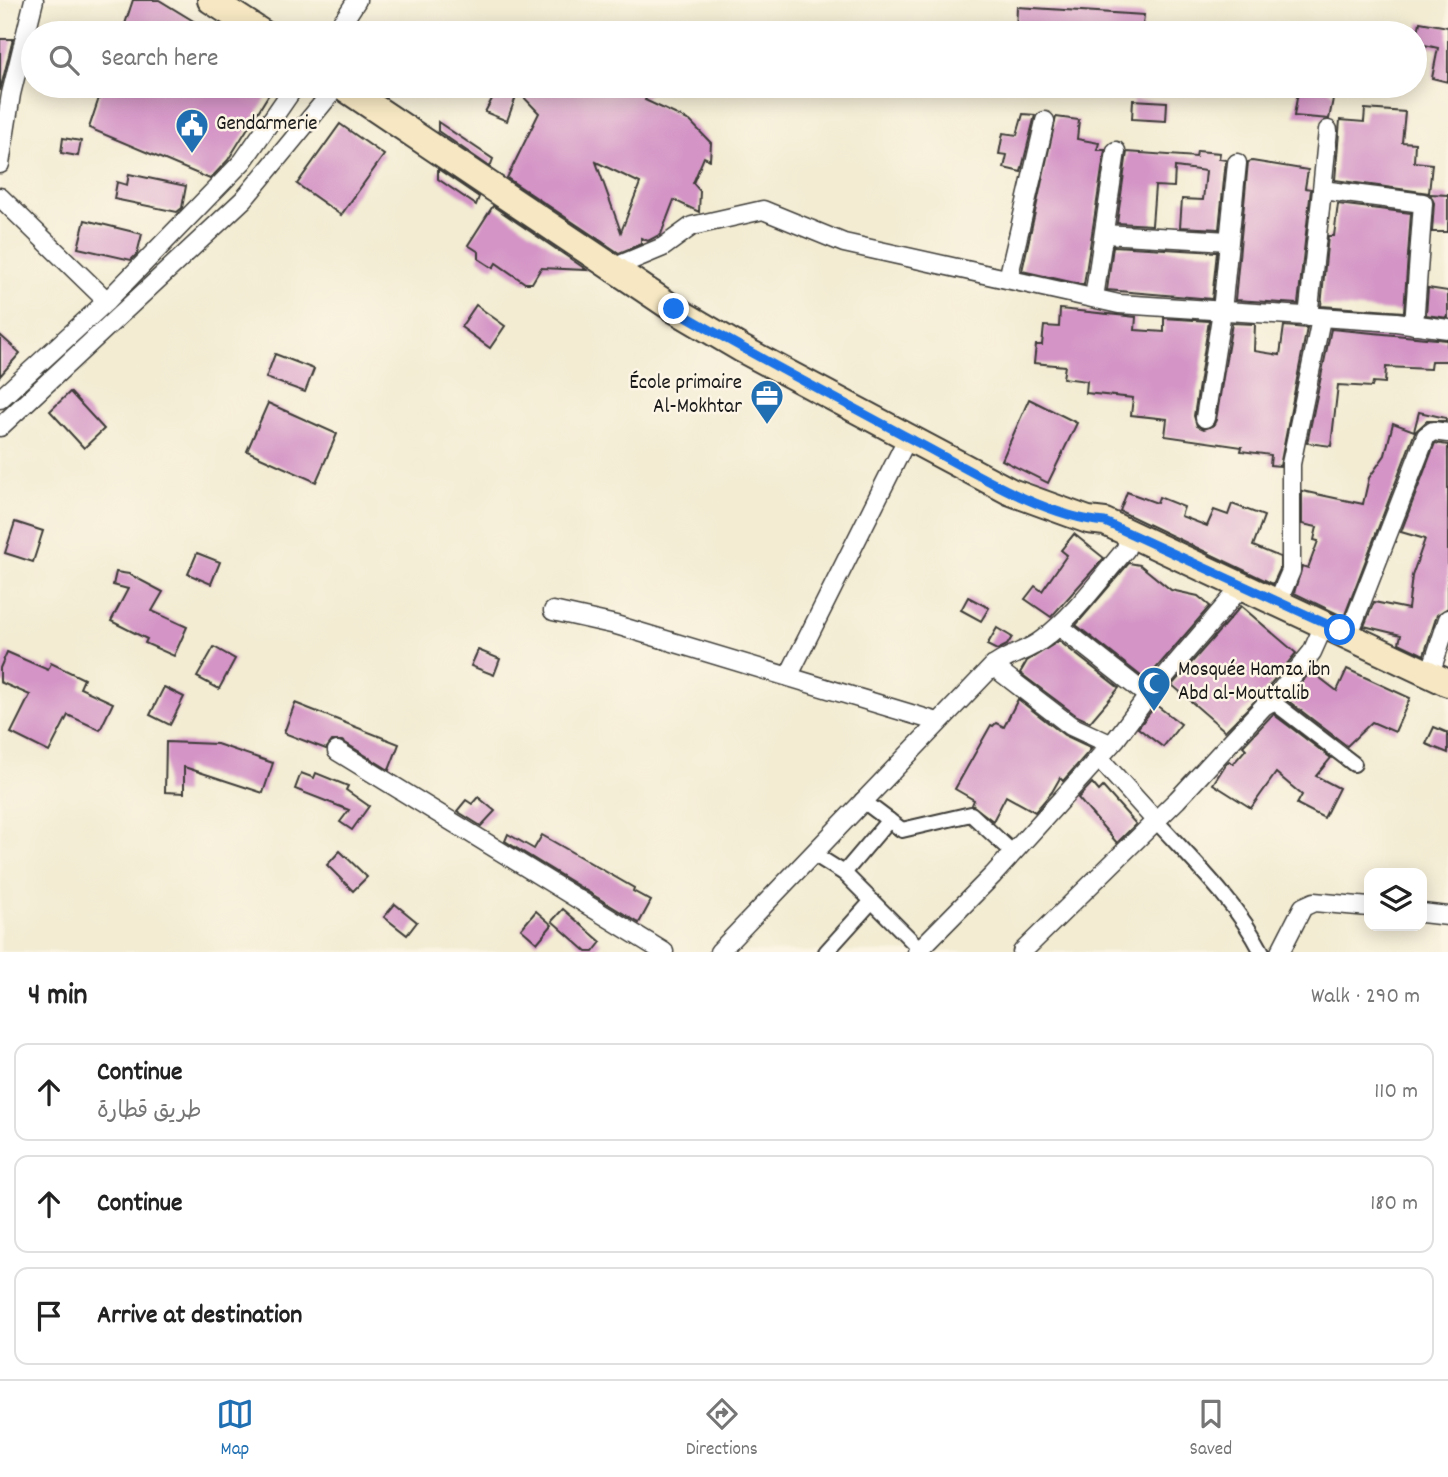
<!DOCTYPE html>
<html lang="en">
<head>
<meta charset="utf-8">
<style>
	body { margin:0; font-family:Dekko,"Playpen Sans Arabic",sans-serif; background:#f2f2f2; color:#222 }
	.controls { position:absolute; right:21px; bottom:21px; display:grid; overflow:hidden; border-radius:14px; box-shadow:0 4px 18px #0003 }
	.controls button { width:63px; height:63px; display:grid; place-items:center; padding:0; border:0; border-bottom:2px solid #e0e0e0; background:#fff; color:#222; font:35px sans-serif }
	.stop { position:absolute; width:21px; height:21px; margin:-16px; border:5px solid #1a73e8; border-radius:50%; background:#fff }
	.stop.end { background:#1a73e8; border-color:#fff; box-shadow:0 2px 7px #0008 }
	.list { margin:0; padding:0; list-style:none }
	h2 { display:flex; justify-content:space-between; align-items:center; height:91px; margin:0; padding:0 28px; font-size:30px }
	h2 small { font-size:23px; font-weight:400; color:#767676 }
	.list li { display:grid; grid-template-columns:46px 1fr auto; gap:21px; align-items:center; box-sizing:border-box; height:98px; margin:0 14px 14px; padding:0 14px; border:2px solid #e0e0e0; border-radius:14px }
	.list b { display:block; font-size:26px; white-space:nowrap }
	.list p { margin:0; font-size:23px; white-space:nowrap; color:#767676 }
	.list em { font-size:23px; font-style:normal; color:#767676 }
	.icon { flex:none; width:38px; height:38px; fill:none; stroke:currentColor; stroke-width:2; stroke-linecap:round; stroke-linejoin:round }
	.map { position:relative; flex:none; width:1448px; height:952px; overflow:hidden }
	.search { position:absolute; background:#fff; box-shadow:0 4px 18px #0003; left:21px; right:21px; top:21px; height:77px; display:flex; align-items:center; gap:18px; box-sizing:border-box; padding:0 24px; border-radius:38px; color:#767676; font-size:26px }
	.sheet { height:427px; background:#fff }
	nav { display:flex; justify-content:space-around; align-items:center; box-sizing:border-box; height:98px; border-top:2px solid #e0e0e0; background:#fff; font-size:19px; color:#767676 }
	nav a { display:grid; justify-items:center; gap:4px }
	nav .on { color:#1f6fb2 }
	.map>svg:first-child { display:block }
	.building { fill:#d494c6; fill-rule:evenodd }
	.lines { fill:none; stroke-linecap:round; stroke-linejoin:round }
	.pedestrian-casing { stroke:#3c3b37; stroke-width:18 }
	.minor-casing { stroke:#3c3b37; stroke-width:21 }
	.secondary-casing { stroke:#3c3b37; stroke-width:30 }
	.pedestrian { stroke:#fff; stroke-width:14 }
	.minor { stroke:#fff; stroke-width:18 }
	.secondary { stroke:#f7e8c3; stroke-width:26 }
	.route { stroke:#1a73e8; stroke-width:9 }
	.labels { text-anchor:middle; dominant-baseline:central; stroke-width:5; stroke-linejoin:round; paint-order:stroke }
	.poi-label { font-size:21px; fill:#1c1c1c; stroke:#fcf5e5; text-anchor:start }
</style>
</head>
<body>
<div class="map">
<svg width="1448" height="952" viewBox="0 0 1448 952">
	<rect width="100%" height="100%" fill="#fcf5e5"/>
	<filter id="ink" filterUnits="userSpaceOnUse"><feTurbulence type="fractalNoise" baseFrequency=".0143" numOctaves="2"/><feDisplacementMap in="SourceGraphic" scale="14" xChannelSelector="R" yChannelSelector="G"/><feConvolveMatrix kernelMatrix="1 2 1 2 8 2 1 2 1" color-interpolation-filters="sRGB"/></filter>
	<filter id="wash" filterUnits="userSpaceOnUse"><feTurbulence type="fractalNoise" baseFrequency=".00686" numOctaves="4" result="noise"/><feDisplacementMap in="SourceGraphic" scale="28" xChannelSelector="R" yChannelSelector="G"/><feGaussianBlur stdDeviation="1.57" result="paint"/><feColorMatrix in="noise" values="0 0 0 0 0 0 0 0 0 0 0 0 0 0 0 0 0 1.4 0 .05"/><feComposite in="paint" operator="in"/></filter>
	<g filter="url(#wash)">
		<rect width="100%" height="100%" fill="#f3ecd3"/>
		<g id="blocks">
			<!-- building -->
			<g class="building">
				<polygon points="133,0 159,0 213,33 122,33"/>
				<polygon points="1017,7 1144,15 1142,33 1016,33"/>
				<polygon points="1420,22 1448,27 1448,82 1432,78 1438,48 1416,43"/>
				<polygon points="0,39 13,39 0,91"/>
				<polygon points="103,86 274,86 228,160 210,179 89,128"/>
				<path d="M 499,86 L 652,86 L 645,100 L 690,121 L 711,143 L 710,160 L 704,157 L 693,183 L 700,191 L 699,212 L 674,200 L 661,234 L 648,241 L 641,238 L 641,244 L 619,253 L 507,178 L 539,113 L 518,91 L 507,121 L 485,112 ZM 596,162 L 640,183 L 621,232 Z"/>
				<polygon points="1299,86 1325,86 1334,94 1329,119 1294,116"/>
				<polygon points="1133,100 1167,102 1166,121 1132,119"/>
				<polygon points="1365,109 1405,112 1402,142 1415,143 1414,162 1432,164 1429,193 1335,180 1340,120 1364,122"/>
				<polygon points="1023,114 1035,115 1021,172 1004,168 1007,155 999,154 1003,133 1017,135"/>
				<polygon points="1056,117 1079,120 1077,139 1099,143 1097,150 1105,150 1084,285 1022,271"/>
				<polygon points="438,122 493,159 490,167 438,131"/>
				<polygon points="340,124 384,155 341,215 297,184"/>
				<polygon points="63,138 81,141 78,156 61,153"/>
				<polygon points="1197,151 1220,153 1219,159 1226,160 1219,229 1180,227 1182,199 1203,200 1206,171 1175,167 1174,187 1155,186 1152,225 1117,223 1127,152 1196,157"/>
				<polygon points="1252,161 1308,170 1305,188 1311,189 1298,304 1235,300 1248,162"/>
				<polygon points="438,169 479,197 476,205 438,179"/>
				<polygon points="129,174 186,186 182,208 177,212 114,199 117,182 127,185"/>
				<polygon points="1430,194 1448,195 1448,232 1432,232 1434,203"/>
				<polygon points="1338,204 1411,213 1404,312 1321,306 1328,236 1334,236"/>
				<polygon points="493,206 587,270 541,268 532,283 525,283 496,263 493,268 479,259 479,252 468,245"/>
				<polygon points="85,220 142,234 137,254 131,260 78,248"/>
				<polygon points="1113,246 1217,252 1212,299 1107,290"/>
				<polygon points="1428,288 1448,291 1448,318 1426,315"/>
				<polygon points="476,305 505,326 490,348 461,327"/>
				<polygon points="1060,309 1136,317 1135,330 1164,332 1164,318 1209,321 1194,416 1197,426 1204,429 1213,426 1216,420 1232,323 1255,324 1254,351 1280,355 1284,326 1307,328 1280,466 1270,465 1271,455 1241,451 1242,447 1165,436 1167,419 1131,415 1133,398 1086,393 1087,381 1063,378 1065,366 1034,363 1036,345 1042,345 1044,326 1059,327"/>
				<polygon points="1331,329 1447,340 1448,361 1431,361 1430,369 1386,367 1385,383 1373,382 1372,387 1338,385 1331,446 1307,443"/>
				<polygon points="0,335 20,353 0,376"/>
				<polygon points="275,354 314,369 305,392 266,378"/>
				<polygon points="70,392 104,429 84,448 50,411"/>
				<polygon points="1029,399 1077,423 1048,483 1002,460"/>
				<polygon points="268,403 337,434 316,482 247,451"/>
				<polygon points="1419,412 1446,418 1446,421 1427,421 1415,432 1344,617 1294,593 1302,566 1308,568 1318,541 1314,540 1317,527 1302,524 1302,491 1363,504 1369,478 1385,455 1393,423 1414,431"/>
				<polygon points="1435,443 1448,445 1448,608 1437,615 1424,655 1399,643 1401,635 1364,626 1374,602 1408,609 1412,576 1425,539 1401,532"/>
				<polygon points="1127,492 1157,503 1159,497 1184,507 1181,516 1207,526 1214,510 1228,515 1232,504 1264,516 1253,546 1280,557 1280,569 1273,584 1120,511"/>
				<polygon points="15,522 43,531 33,562 5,553"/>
				<polygon points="1074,534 1104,558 1051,617 1025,599 1035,586 1042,591 1067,555 1061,550"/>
				<polygon points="197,553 220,562 211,584 188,574"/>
				<polygon points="1129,563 1140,565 1171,590 1198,596 1210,606 1146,680 1076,625"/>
				<polygon points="116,572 129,574 163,592 152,611 187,627 174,656 145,643 147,639 111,621 128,589 113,585"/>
				<polygon points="968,597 989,608 981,621 961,610"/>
				<polygon points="1241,606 1296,653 1264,692 1225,731 1172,685"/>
				<polygon points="997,628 1012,637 1007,645 997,650 987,645"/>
				<polygon points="1059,641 1119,688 1090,722 1077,716 1020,673 1027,661"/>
				<polygon points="214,647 235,659 219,689 197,677"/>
				<polygon points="478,650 500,659 494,675 471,666"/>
				<polygon points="7,652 48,670 51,663 84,679 80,688 113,703 100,730 68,715 49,752 11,733 30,695 0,682 0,668"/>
				<polygon points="1347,669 1410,698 1395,732 1372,722 1347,746 1287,700 1311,671 1337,691"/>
				<polygon points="164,687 184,697 170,725 150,715"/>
				<polygon points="1018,699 1064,735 1092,748 1063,781 1060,778 1052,792 1035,812 1006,796 993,821 972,805 974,800 955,789 991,725 993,726 996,723 1004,727"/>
				<polygon points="295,703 399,744 389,770 342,741 332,741 326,749 284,733"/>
				<polygon points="1156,705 1181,724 1163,747 1138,728"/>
				<polygon points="1273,714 1331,758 1316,776 1339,788 1324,818 1297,804 1302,795 1276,773 1251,808 1213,784 1226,764 1229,761 1233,764 1246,749 1243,746"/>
				<polygon points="1434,727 1448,733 1448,753 1426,744"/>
				<polygon points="166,742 217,744 273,763 263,793 184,767 184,793 165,792"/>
				<polygon points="301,773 314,778 316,773 348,786 346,790 369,806 352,830 340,822 349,810 295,789"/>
				<polygon points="1092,783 1099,791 1103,787 1136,824 1117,843 1078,798"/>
				<polygon points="478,797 495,811 481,826 457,811 466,800 472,804"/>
				<polygon points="508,834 534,849 542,835 634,888 633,891 651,901 639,923 505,841"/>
				<polygon points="340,851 367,877 353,891 327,865"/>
				<polygon points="395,904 417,922 407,935 384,917"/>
				<polygon points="563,909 601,942 593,952 587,952 552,921"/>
				<polygon points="536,911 552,925 537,943 521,929"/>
			</g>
		</g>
	</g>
	<g filter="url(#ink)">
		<use href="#blocks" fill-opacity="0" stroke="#3c3b37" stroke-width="2"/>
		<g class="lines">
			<defs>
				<g id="pedestrian">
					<polyline points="1272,701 1354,764"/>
					<polyline points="862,800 902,830 971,814 1013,853"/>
					<path d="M 1156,821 C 1194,862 1236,902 1262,952"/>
					<polyline points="812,853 844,873 889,820"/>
					<polyline points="844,873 920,949"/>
					<polyline points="826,952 872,901"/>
				</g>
				<g id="minor">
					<polyline points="346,17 357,0"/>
					<polyline points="333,33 346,17 344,33"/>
					<polyline points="0,164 11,94 34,0"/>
					<polyline points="1322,190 1328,130"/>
					<polyline points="0,197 107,301"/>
					<polyline points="1104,234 1229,241"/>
					<polyline points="615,267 663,247 692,226 763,210 844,243 1119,304 1396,322 1448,329"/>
					<polyline points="1008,279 1045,121"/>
					<polyline points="1094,298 1116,151"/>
					<polyline points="1308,317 1322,190 1423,203 1414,325"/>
					<polyline points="0,399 107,301 243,161 295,86"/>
					<polyline points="1205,418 1222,311 1237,163"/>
					<polyline points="0,427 244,199 337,86"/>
					<polyline points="1278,601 1291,571 1291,464 1321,319"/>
					<polyline points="553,611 616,625 938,722"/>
					<polyline points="1059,626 1148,696"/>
					<polyline points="1349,634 1426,436 1433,431 1448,433"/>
					<polyline points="993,666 1071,726 1110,744"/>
					<polyline points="1430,674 1448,619"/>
					<polyline points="789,675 908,437"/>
					<polyline points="337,751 664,952"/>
					<polyline points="1099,758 1156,821"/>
					<polyline points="1422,913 1448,916"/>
					<path d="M 719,952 L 991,668 C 1008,654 1027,652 1043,639 C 1075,615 1100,579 1126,549 L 1129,533"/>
					<polyline points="917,952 993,875 1116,739 1148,696 1243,585"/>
					<polyline points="1022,952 1177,800 1264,706 1272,701 1312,652 1325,623"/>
					<polyline points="1280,952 1303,907 1314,902 1369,907"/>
				</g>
				<g id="secondary">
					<polyline points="211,0 262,33"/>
					<polyline points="342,86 674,309 742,349 1011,492 1088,520 1105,522 1448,683"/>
				</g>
			</defs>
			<!-- pedestrian casing -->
			<use href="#pedestrian" class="pedestrian-casing"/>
			<!-- minor casing -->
			<use href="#minor" class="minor-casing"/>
			<!-- secondary casing -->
			<use href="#secondary" class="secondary-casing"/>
			<!-- pedestrian -->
			<use href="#pedestrian" class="pedestrian"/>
			<!-- minor -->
			<use href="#minor" class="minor"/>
			<!-- secondary -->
			<use href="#secondary" class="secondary"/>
		</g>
	</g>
	<g class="lines" filter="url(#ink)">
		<!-- route -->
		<path class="route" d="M 674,309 C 751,354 830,395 909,438 C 965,467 1042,517 1105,522 L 1340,630"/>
	</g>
	<!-- icons -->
	<defs>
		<symbol id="civic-pin" viewBox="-11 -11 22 30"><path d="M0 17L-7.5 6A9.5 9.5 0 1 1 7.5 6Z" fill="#1f6fb2" stroke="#fcf5e5"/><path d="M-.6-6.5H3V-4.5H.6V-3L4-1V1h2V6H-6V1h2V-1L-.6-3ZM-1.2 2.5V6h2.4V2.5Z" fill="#fff"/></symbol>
		<symbol id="office-pin" viewBox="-11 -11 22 30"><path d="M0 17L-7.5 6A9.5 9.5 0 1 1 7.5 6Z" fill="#1f6fb2" stroke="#fcf5e5"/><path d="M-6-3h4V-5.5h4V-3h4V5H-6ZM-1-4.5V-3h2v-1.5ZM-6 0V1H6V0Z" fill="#fff"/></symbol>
		<symbol id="mosque-pin" viewBox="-11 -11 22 30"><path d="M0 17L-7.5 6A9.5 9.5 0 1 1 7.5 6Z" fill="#1f6fb2" stroke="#fcf5e5"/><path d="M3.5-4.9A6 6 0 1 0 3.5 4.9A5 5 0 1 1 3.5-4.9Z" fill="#fff"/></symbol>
	</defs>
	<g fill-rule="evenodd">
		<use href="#civic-pin" x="173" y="106" width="38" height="52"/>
		<use href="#office-pin" x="748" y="377" width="38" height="52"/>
		<use href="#mosque-pin" x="1135" y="664" width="38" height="52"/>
	</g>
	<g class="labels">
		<!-- poi labels -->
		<g class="poi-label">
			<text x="216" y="125">Gendarmerie</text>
			<text x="742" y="384" text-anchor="end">École primaire<tspan x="742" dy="24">Al-Mokhtar</tspan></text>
			<text x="1178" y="671">Mosquée Hamza ibn<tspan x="1178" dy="24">Abd al-Mouttalib</tspan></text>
		</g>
	</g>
</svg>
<div class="controls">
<button><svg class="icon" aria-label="layers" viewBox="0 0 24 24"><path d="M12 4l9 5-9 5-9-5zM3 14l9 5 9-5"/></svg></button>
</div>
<div class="stop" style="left:1340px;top:630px"></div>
<div class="stop end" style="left:674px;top:309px"></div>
<div class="search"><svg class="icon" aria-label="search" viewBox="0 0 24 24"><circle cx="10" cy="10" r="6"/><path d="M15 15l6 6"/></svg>Search here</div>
</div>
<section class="sheet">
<h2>4 min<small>Walk · 290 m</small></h2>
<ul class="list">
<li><svg class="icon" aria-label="ahead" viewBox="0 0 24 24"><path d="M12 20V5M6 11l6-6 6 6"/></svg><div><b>Continue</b><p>طريق قطارة</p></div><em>110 m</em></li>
<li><svg class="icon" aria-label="ahead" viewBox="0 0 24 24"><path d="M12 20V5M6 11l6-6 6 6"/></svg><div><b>Continue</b></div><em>180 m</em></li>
<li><svg class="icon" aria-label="arrive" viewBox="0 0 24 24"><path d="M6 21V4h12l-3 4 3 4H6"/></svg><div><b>Arrive at destination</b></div></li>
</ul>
</section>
<nav>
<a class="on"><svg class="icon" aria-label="map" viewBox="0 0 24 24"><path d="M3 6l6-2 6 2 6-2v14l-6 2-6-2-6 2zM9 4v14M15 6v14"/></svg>Map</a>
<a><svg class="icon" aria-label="directions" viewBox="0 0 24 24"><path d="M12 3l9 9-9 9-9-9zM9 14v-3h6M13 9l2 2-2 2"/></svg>Directions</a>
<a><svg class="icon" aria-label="saved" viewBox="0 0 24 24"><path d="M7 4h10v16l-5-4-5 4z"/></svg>Saved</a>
</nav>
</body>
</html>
